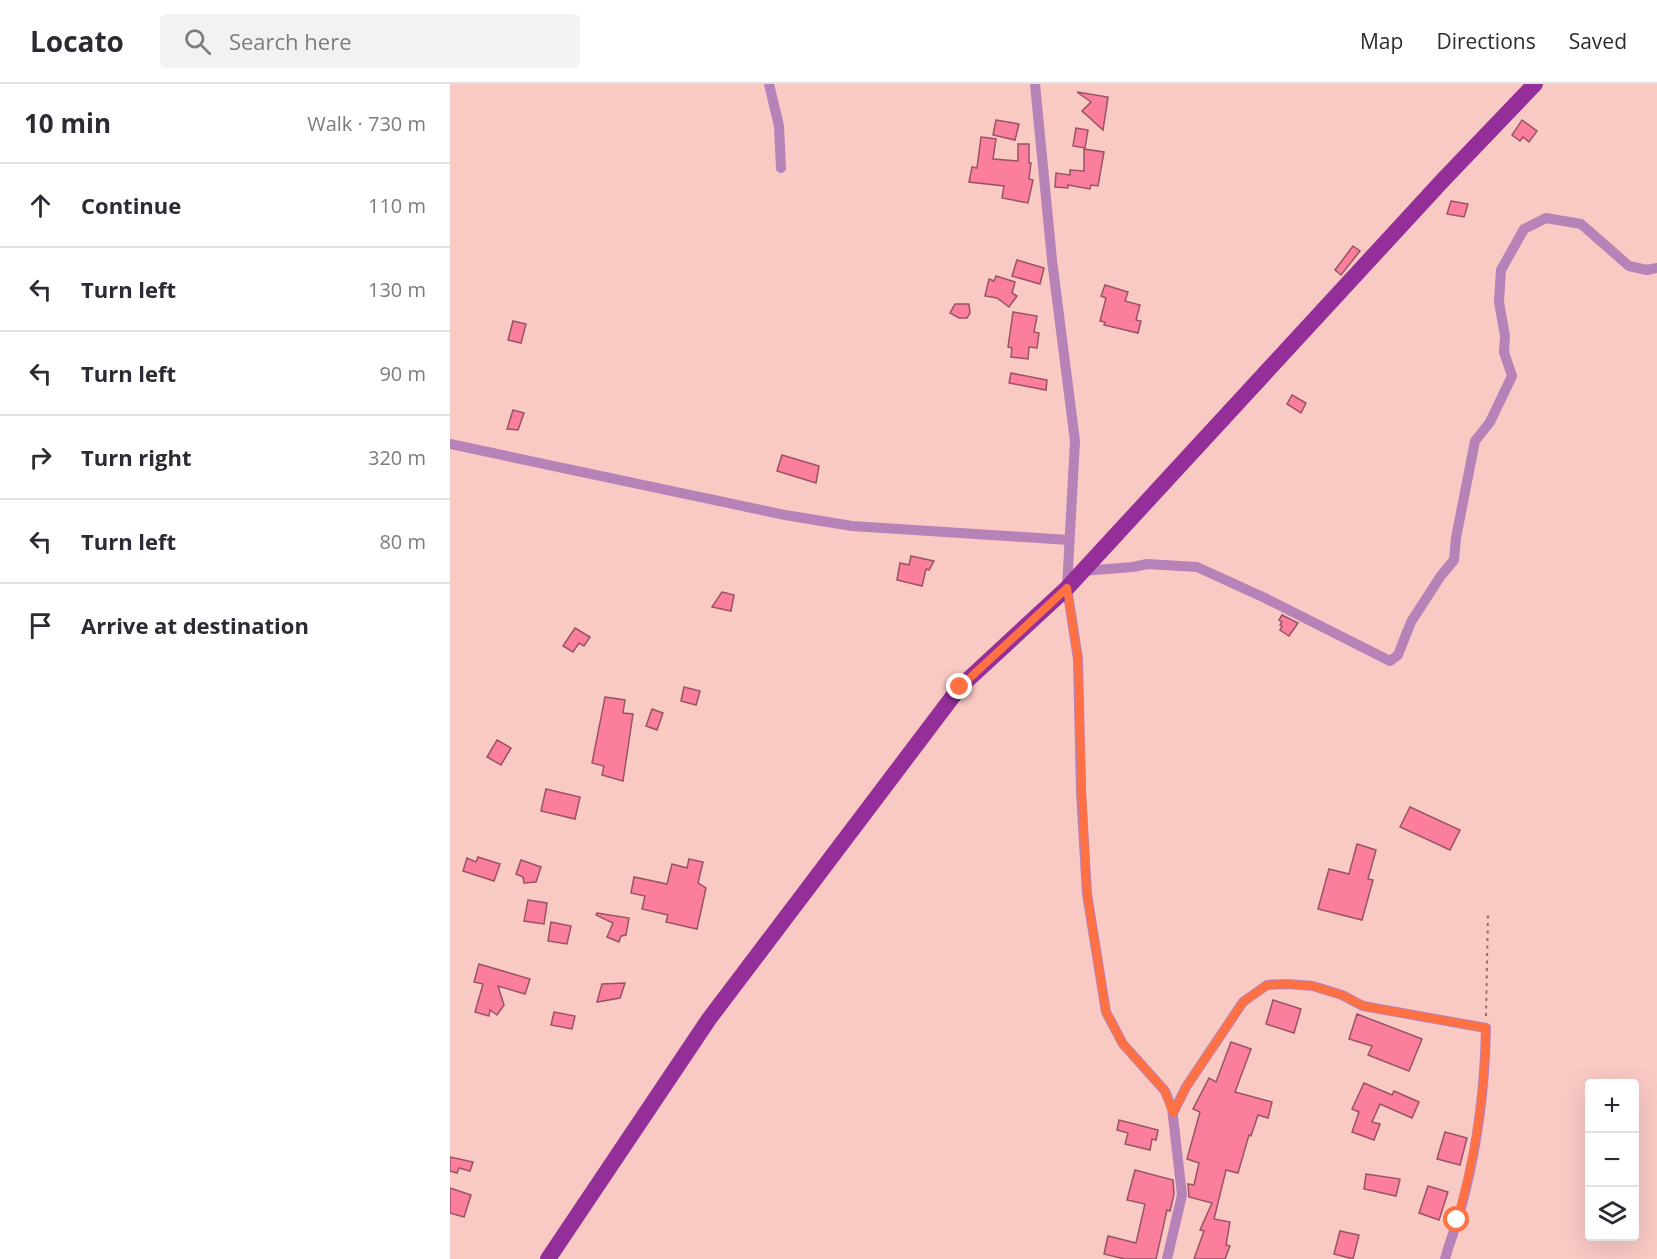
<!DOCTYPE html>
<html lang="en">
<head>
<meta charset="utf-8">
<style>
	body { margin:0; font-family:"Open Sans",sans-serif; background:#f2f2f3; color:#2b2b33 }
	.controls { position:absolute; right:18px; bottom:18px; display:grid; overflow:hidden; border-radius:6px; box-shadow:0 6px 24px #0002 }
	.controls button { width:54px; height:54px; display:grid; place-items:center; padding:0; border:0; border-bottom:2px solid #e1e1e2; background:#fff; color:#2b2b33; font:30px sans-serif }
	.stop { position:absolute; width:18px; height:18px; margin:-14px; border:4px solid #ff7043; border-radius:50%; background:#fff }
	.stop.end { background:#ff7043; border-color:#fff; box-shadow:0 2px 6px #0008 }
	.list { margin:0; padding:0; list-style:none }
	h2 { display:flex; justify-content:space-between; align-items:center; height:78px; margin:0; padding:0 24px; font-size:26px }
	h2 small { font-size:20px; font-weight:400; color:#7c7c81 }
	.list li { display:grid; grid-template-columns:39px 1fr auto; gap:18px; align-items:center; box-sizing:border-box; height:84px; padding:0 24px; border-top:2px solid #e1e1e2 }
	.list b { display:block; font-size:22px; white-space:nowrap }
	.list em { font-size:20px; font-style:normal; color:#7c7c81 }
	.icon { flex:none; width:33px; height:33px; fill:none; stroke:currentColor; stroke-width:2; stroke-linecap:round; stroke-linejoin:round }
	.map { position:relative; flex:none; width:1207px; height:1175px; overflow:hidden }
	header { display:flex; align-items:center; gap:36px; box-sizing:border-box; height:84px; padding:0 30px; background:#fff; border-bottom:2px solid #e1e1e2 }
	header strong { font-size:28px }
	nav { display:flex; gap:33px; margin-inline-start:auto; font-size:21px }
	.search { width:420px; height:54px; background:#f2f2f3; display:flex; align-items:center; gap:15px; box-sizing:border-box; padding:0 21px; border-radius:6px; color:#7c7c81; font-size:22px }
	main { display:flex }
	aside { flex:1; background:#fff }
	.map>svg:first-child { display:block }
	.building { fill:#fc7e9d; stroke:#985464; stroke-width:1.5 }
	.lines { fill:none; stroke-linecap:round; stroke-linejoin:round }
	.path { stroke:#916c68; stroke-width:2; stroke-dasharray:3 4.5; stroke-linecap:butt }
	.street { stroke:#b682b8; stroke-width:10 }
	.primary { stroke:#942f99; stroke-width:16 }
	.route { stroke:#ff7043; stroke-width:8 }
</style>
</head>
<body>
<header>
<strong>Locato</strong>
<div class="search"><svg class="icon" aria-label="search" viewBox="0 0 24 24"><circle cx="10" cy="10" r="6"/><path d="M15 15l6 6"/></svg>Search here</div>
<nav><a>Map</a><a>Directions</a><a>Saved</a></nav>
</header>
<main>
<aside>
<h2>10 min<small>Walk · 730 m</small></h2>
<ul class="list">
<li><svg class="icon" aria-label="ahead" viewBox="0 0 24 24"><path d="M12 20V5M6 11l6-6 6 6"/></svg><div><b>Continue</b></div><em>110 m</em></li>
<li><svg class="icon" aria-label="left" viewBox="0 0 24 24"><path d="M17 20v-9H6M10 6l-5 5 5 5"/></svg><div><b>Turn left</b></div><em>130 m</em></li>
<li><svg class="icon" aria-label="left" viewBox="0 0 24 24"><path d="M17 20v-9H6M10 6l-5 5 5 5"/></svg><div><b>Turn left</b></div><em>90 m</em></li>
<li><svg class="icon" aria-label="right" viewBox="0 0 24 24"><path d="M7 20v-9h11M14 6l5 5-5 5"/></svg><div><b>Turn right</b></div><em>320 m</em></li>
<li><svg class="icon" aria-label="left" viewBox="0 0 24 24"><path d="M17 20v-9H6M10 6l-5 5 5 5"/></svg><div><b>Turn left</b></div><em>80 m</em></li>
<li><svg class="icon" aria-label="arrive" viewBox="0 0 24 24"><path d="M6 21V4h12l-3 4 3 4H6"/></svg><div><b>Arrive at destination</b></div></li>
</ul>
</aside>
<div class="map">
<svg width="1207" height="1175" viewBox="0 0 1207 1175">
	<rect width="100%" height="100%" fill="#f9c9c4"/>
	<!-- building -->
	<g class="building">
		<polygon points="627,8 658,13 653,46 632,27 641,18"/>
		<polygon points="546,36 569,40 565,56 543,51"/>
		<polygon points="1072,36 1087,47 1079,58 1073,53 1070,57 1062,51"/>
		<polygon points="626,44 638,46 635,64 623,62"/>
		<polygon points="531,53 546,55 543,75 568,77 568,60 579,60 579,79 581,79 579,95 583,96 578,119 552,114 554,102 519,98 522,83 527,84"/>
		<polygon points="634,65 654,68 648,102 641,101 640,105 618,101 618,104 605,103 606,89 620,91 620,86 634,87"/>
		<polygon points="1001,117 1018,120 1014,133 997,130"/>
		<polygon points="903,162 910,167 891,191 885,186"/>
		<polygon points="567,176 594,184 590,200 562,192"/>
		<polygon points="546,192 565,198 562,209 567,212 559,223 547,214 535,212 539,195 544,197"/>
		<polygon points="655,201 678,208 675,217 690,221 686,236 691,237 688,249 654,241 655,238 650,237 656,214 651,212"/>
		<polygon points="505,220 519,220 520,229 517,234 509,234 500,229"/>
		<polygon points="563,228 587,232 584,248 589,249 587,264 579,263 578,275 561,273 562,264 558,263"/>
		<polygon points="63,237 76,240 71,259 58,256"/>
		<polygon points="561,289 597,296 596,306 559,299"/>
		<polygon points="842,311 856,319 851,329 837,320"/>
		<polygon points="63,326 74,329 68,346 57,345"/>
		<polygon points="332,371 369,382 366,399 327,387"/>
		<polygon points="461,472 484,477 479,486 476,485 472,502 447,496 450,479 459,481"/>
		<polygon points="272,508 284,511 281,527 262,523"/>
		<polygon points="832,531 848,539 839,552 830,546 832,542 830,541 832,538 829,536"/>
		<polygon points="125,544 140,553 134,562 129,559 123,568 113,562"/>
		<polygon points="234,603 250,607 246,621 231,617"/>
		<polygon points="155,613 175,616 173,629 183,630 173,697 152,691 154,682 142,679"/>
		<polygon points="202,625 213,629 207,646 196,642"/>
		<polygon points="47,656 61,664 51,681 37,673"/>
		<polygon points="96,705 130,713 125,735 91,727"/>
		<polygon points="960,723 1010,746 1000,766 950,743"/>
		<polygon points="907,760 926,766 918,795 923,796 912,836 868,825 879,785 899,790"/>
		<polygon points="28,773 50,780 44,797 13,787 17,774 26,778"/>
		<polygon points="239,775 253,778 248,799 256,804 247,845 216,838 218,831 192,825 195,812 181,809 184,793 217,800 222,780 237,784"/>
		<polygon points="71,776 91,783 86,798 74,799 73,793 66,790"/>
		<polygon points="78,816 97,819 94,840 74,837"/>
		<polygon points="147,829 179,834 176,851 171,852 169,858 157,853 163,839 146,831"/>
		<polygon points="101,838 121,842 117,860 98,857"/>
		<polygon points="29,880 80,895 75,910 48,902 54,921 47,931 40,926 39,932 25,928 33,900 24,898"/>
		<polygon points="175,899 170,914 147,918 152,900"/>
		<polygon points="823,916 851,925 844,949 816,940"/>
		<polygon points="104,928 125,932 122,945 101,941"/>
		<polygon points="907,930 972,955 959,987 918,971 922,962 899,955"/>
		<polygon points="781,958 801,965 785,1008 822,1018 818,1034 808,1031 801,1052 799,1051 788,1089 776,1086 764,1135 780,1138 776,1161 780,1162 775,1175 744,1175 754,1147 750,1146 762,1119 739,1113 738,1100 744,1101 749,1079 737,1075 750,1028 743,1025 759,994 766,998"/>
		<polygon points="914,999 942,1011 944,1007 969,1018 962,1034 930,1020 922,1038 930,1040 924,1056 902,1048 909,1028 902,1025"/>
		<polygon points="669,1036 708,1046 706,1056 702,1055 700,1066 675,1060 678,1049 667,1046"/>
		<polygon points="995,1048 1017,1054 1010,1081 987,1075"/>
		<polygon points="0,1073 23,1078 20,1087 9,1084 7,1089 0,1087"/>
		<polygon points="685,1086 723,1096 724,1110 720,1127 717,1126 706,1175 675,1175 654,1170 658,1152 686,1159 695,1120 677,1116"/>
		<polygon points="916,1090 950,1095 946,1112 914,1105"/>
		<polygon points="978,1102 998,1108 989,1136 969,1129"/>
		<polygon points="0,1104 21,1111 14,1133 0,1129"/>
		<polygon points="890,1147 909,1151 903,1175 884,1170"/>
	</g>
	<g class="lines">
		<!-- path -->
		<polyline class="path" points="1036,932 1038,830"/>
		<!-- street -->
		<g class="street">
			<polyline points="319,0 329,42 331,84"/>
			<polyline points="585,0 602,176 625,357 617,504 628,575 631,708 637,810 656,928 673,960 715,1007 722,1024 732,1111 717,1175"/>
			<polyline points="0,360 335,431 402,442 619,456"/>
			<polyline points="632,487 683,483 697,480 747,483 815,514 940,577 948,571 961,538 990,493 1004,476 1006,454 1025,357 1040,338 1062,292 1054,268 1055,252 1049,218 1051,186 1074,145 1096,134 1131,140 1179,182 1197,186 1207,184"/>
			<path d="M 723,1029 L 736,1003 L 793,918 L 817,901 L 838,900 L 863,902 L 892,911 L 913,922 L 1036,944 C 1035,1000 1028,1058 1014,1113 C 1009,1134 1001,1154 995,1175"/>
		</g>
		<!-- primary -->
		<polyline class="primary" points="98,1175 259,935 510,603 617,504 994,95 1085,0"/>
	</g>
	<g class="lines">
		<!-- route -->
		<path class="route" d="M 510,603 L 617,504 L 628,575 L 632,708 L 637,810 L 656,928 L 673,960 L 715,1007 L 723,1029 L 736,1003 L 793,918 L 817,901 L 838,900 L 862,902 L 892,911 L 913,922 L 1036,944 C 1035,1008 1025,1074 1007,1136"/>
	</g>
</svg>
<div class="controls">
<button>+</button>
<button>−</button>
<button><svg class="icon" aria-label="layers" viewBox="0 0 24 24"><path d="M12 4l9 5-9 5-9-5zM3 14l9 5 9-5"/></svg></button>
</div>
<div class="stop" style="left:1007px;top:1136px"></div>
<div class="stop end" style="left:510px;top:603px"></div>
</div>
</main>
</body>
</html>
